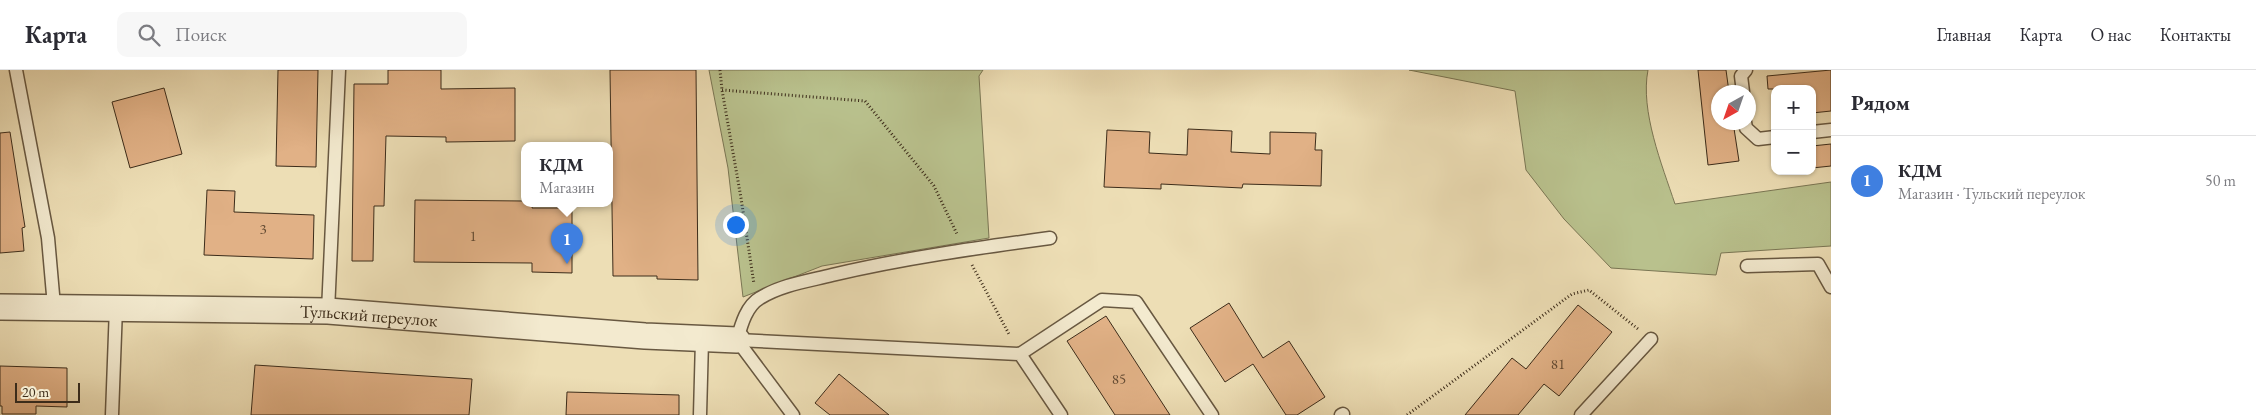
<!DOCTYPE html>
<html lang="ru">
<head>
<meta charset="utf-8">
<style>
	body { margin:0; font-family:"EB Garamond",serif; background:#f7f7f7; color:#2b2b33 }
	.controls { position:absolute; right:15px; top:15px; display:grid; overflow:hidden; border-radius:10px; box-shadow:0 1px 4px #0004 }
	.controls button { width:45px; height:45px; display:grid; place-items:center; padding:0; border:0; border-bottom:1px solid #e1e1e2; background:#fff; color:#2b2b33; font:25px sans-serif }
	.compass { position:absolute; left:1711px; top:15px; width:45px; height:45px; border-radius:50%; background:#fff; box-shadow:0 1px 4px #0004; rotate:220deg }
	.scale { position:absolute; left:15px; bottom:12px; width:65px; box-sizing:border-box; padding-left:5px; border:2px solid #3c2c1a; border-top:0; font-size:14px; line-height:18px; white-space:nowrap; color:#3c2c1a; -webkit-text-stroke:4px #f3eacf; paint-order:stroke }
	.you { position:absolute; left:735px; top:154px; width:18px; height:18px; margin:-12px; border:4px solid #fff; border-radius:50%; background:#1a73e8; box-shadow:0 0 0 8px #1a73e833 }
	.badge { display:grid; place-items:center; width:32px; height:32px; border-radius:50%; background:#111827; color:#fff; font-size:16px; font-weight:700 }
	.pin { position:absolute; translate:-50% -41px; filter:drop-shadow(0 1px 2px #0008) }
	.pin::after { content:''; position:absolute; top:26px; width:18px; height:15px; background:inherit; clip-path:polygon(0 0,100% 0,50% 100%) }
	.popup { position:absolute; left:521px; top:72px; width:92px; height:65px; box-sizing:border-box; display:grid; place-content:center; border-radius:10px; background:#fff; filter:drop-shadow(0 1px 4px #0005); font-size:16px; white-space:nowrap; color:#7c7c81 }
	.popup b { font-size:19px; color:#2b2b33 }
	.popup::after { content:''; position:absolute; left:50%; top:100%; margin-left:-10px; border:10px solid transparent; border-top-color:#fff }
	.list { margin:0; padding:0; list-style:none }
	h2 { display:flex; justify-content:space-between; align-items:center; height:65px; margin:0; padding:0 20px; font-size:21px }
	h2 small { font-size:16px; font-weight:400; color:#7c7c81 }
	.list li { display:grid; grid-template-columns:32px 1fr auto; gap:15px; align-items:center; box-sizing:border-box; height:90px; padding:0 20px; border-top:1px solid #e1e1e2 }
	.list b { display:block; font-size:19px; white-space:nowrap }
	.list p { margin:0; font-size:16px; white-space:nowrap; color:#7c7c81 }
	.list em { font-size:16px; font-style:normal; color:#7c7c81 }
	.icon { flex:none; width:28px; height:28px; fill:none; stroke:currentColor; stroke-width:2; stroke-linecap:round; stroke-linejoin:round }
	.map { position:relative; flex:none; width:1831px; height:345px; overflow:hidden }
	header { display:flex; align-items:center; gap:30px; box-sizing:border-box; height:70px; padding:0 25px; background:#fff; border-bottom:1px solid #e1e1e2 }
	header strong { font-size:24px }
	nav { display:flex; gap:28px; margin-inline-start:auto; font-size:18px }
	.search { width:350px; height:45px; background:#f7f7f7; display:flex; align-items:center; gap:12px; box-sizing:border-box; padding:0 18px; border-radius:10px; color:#7c7c81; font-size:19px }
	main { display:flex }
	aside { flex:1; background:#fff }
	.map>svg:first-child { display:block }
	.green { fill:#b9c18d; stroke:#7a7654 }
	.building { fill:#e1b186; stroke:#3c2c1a }
	.lines { fill:none; stroke-linecap:round; stroke-linejoin:round }
	.lane-casing { stroke:#685841; stroke-width:15 }
	.street-casing { stroke:#685841; stroke-width:28 }
	.path { stroke:#3c2c1a; stroke-width:3; stroke-dasharray:1 2.5; stroke-linecap:butt }
	.lane { stroke:#f3eacf; stroke-width:12 }
	.street { stroke:#f3eacf; stroke-width:25 }
	.labels { text-anchor:middle; dominant-baseline:central; stroke-width:4; stroke-linejoin:round; paint-order:stroke }
	.number-label { font-size:15px; fill:#654d35 }
	.street-label { font-size:18px; fill:#3c2c1a; stroke:#f3eacf }
</style>
</head>
<body>
<header>
<strong>Карта</strong>
<div class="search"><svg class="icon" aria-label="search" viewBox="0 0 24 24"><circle cx="10" cy="10" r="6"/><path d="M15 15l6 6"/></svg>Поиск</div>
<nav><a>Главная</a><a>Карта</a><a>О нас</a><a>Контакты</a></nav>
</header>
<main>
<div class="map">
<svg width="1831" height="345" viewBox="0 0 1831 345">
	<rect width="100%" height="100%" fill="#eddeb5"/>
	<filter id="stains"><feTurbulence type="fractalNoise" baseFrequency=".004" numOctaves="4"/><feColorMatrix values="0 0 0 0 .2 0 0 0 0 .09 0 0 0 0 .02 0 0 0 .5 -.17"/></filter>
	<radialGradient id="worn" r=".72"><stop offset=".6" stop-color="#630" stop-opacity="0"/><stop offset="1" stop-color="#630" stop-opacity=".3"/></radialGradient>
	<!-- green -->
	<g class="green">
		<polygon points="709,0 983,0 979,6 989,168 822,196 743,227 728,98"/>
		<path d="M 1409,0 L 1648,0 C 1640,41 1662,95 1675,134 L 1831,112 L 1831,176 L 1721,183 L 1716,205 L 1611,198 L 1564,149 L 1526,100 L 1515,21 Z"/>
	</g>
	<!-- building -->
	<g class="building">
		<polygon points="278,0 318,0 316,97 276,96"/>
		<polygon points="388,0 441,0 441,19 515,18 515,71 446,72 446,67 386,66 384,136 374,136 373,191 352,191 354,14 388,14"/>
		<polygon points="610,0 696,0 698,210 657,209 657,206 613,206"/>
		<polygon points="1698,0 1726,0 1729,22 1718,22 1718,52 1733,52 1739,91 1708,95"/>
		<polygon points="1831,0 1831,41 1812,43 1812,19 1768,19 1767,6"/>
		<polygon points="164,18 182,84 130,98 112,32"/>
		<polygon points="1188,59 1232,61 1231,82 1270,84 1270,62 1316,63 1315,80 1322,80 1321,116 1243,114 1242,118 1161,114 1161,119 1104,117 1107,60 1150,62 1149,83 1187,85"/>
		<polygon points="10,62 25,157 22,158 24,181 0,183 0,63"/>
		<polygon points="1831,74 1831,96 1812,98 1812,76"/>
		<polygon points="207,120 235,121 234,142 314,145 313,189 204,185"/>
		<polygon points="415,130 524,131 524,133 533,133 532,138 572,138 572,203 532,202 532,193 414,192"/>
		<polygon points="1229,233 1263,288 1289,271 1325,327 1297,345 1286,345 1253,294 1225,312 1190,258"/>
		<polygon points="1578,235 1612,262 1559,326 1544,314 1518,345 1465,345 1512,288 1526,299"/>
		<polygon points="1106,246 1170,345 1115,345 1067,271"/>
		<polygon points="255,295 472,309 469,345 251,345"/>
		<polygon points="0,296 67,298 67,337 36,336 36,344 2,344 2,336 0,336"/>
		<polygon points="839,304 889,345 830,345 815,333"/>
		<polygon points="567,322 679,325 679,345 566,345"/>
	</g>
	<g class="lines">
		<defs>
			<g id="lane">
				<polyline points="16,0 48,168 54,236"/>
				<polyline points="1743,22 1741,6 1746,0"/>
				<polyline points="1745,52 1746,58 1758,69 1775,67"/>
				<polyline points="1812,62 1831,60"/>
				<polyline points="1747,196 1818,194 1831,217"/>
				<polyline points="328,241 339,0"/>
				<polyline points="737,270 1020,284 1061,345"/>
				<path d="M 737,270 C 741,256 746,236 760,228 C 781,215 808,211 832,205 C 904,188 977,178 1050,168"/>
				<polyline points="737,270 793,345"/>
				<polyline points="1020,284 1102,230 1136,232 1212,345"/>
				<polyline points="112,345 116,237"/>
				<polyline points="700,345 702,270"/>
				<polyline points="1341,345 1343,344"/>
				<polyline points="1581,345 1651,269"/>
			</g>
			<g id="street">
				<path id="s1" d="M 0,237 L 328,241 L 645,266 L 737,270"/>
			</g>
		</defs>
		<!-- lane casing -->
		<use href="#lane" class="lane-casing"/>
		<!-- street casing -->
		<use href="#street" class="street-casing"/>
		<!-- path -->
		<g class="path">
			<polyline points="720,0 722,20 741,128 754,214"/>
			<polyline points="722,20 865,31 934,116 957,164"/>
			<polyline points="972,195 1010,266"/>
			<polyline points="1407,345 1572,224 1589,220 1638,259"/>
		</g>
		<!-- lane -->
		<use href="#lane" class="lane"/>
		<!-- street -->
		<use href="#street" class="street"/>
	</g>
	<g class="labels">
		<!-- number labels -->
		<g class="number-label">
			<text x="263" y="158">3</text>
			<text x="473" y="165">1</text>
			<text x="1558" y="293">81</text>
			<text x="1119" y="308">85</text>
		</g>
		<!-- street labels -->
		<g class="street-label">
			<text stroke="none"><textPath href="#s1" startOffset="369">Тульский переулок</textPath></text>
		</g>
	</g>
	<rect width="100%" height="100%" filter="url(#stains)"/>
	<rect width="100%" height="100%" fill="url(#worn)"/>
</svg>
<div class="controls">
<button>+</button>
<button>−</button>
</div>
<svg class="compass" viewBox="-18 -18 36 36"><path d="M0-13l5 13h-10z" fill="#e53935"/><path d="M0 13l5-13h-10z" fill="#7c7c81"/></svg>
<div class="scale">20 m</div>
<div class="you"></div>
<div class="pin badge" style="left:567px;top:194px;background:#3f7fe0">1</div>
<div class="popup"><b>КДМ</b>Магазин</div>
</div>
<aside>
<h2>Рядом<small></small></h2>
<ul class="list">
<li><span class="badge" style="background:#3f7fe0">1</span><div><b>КДМ</b><p>Магазин · Тульский переулок</p></div><em>50 m</em></li>
</ul>
</aside>
</main>
</body>
</html>
